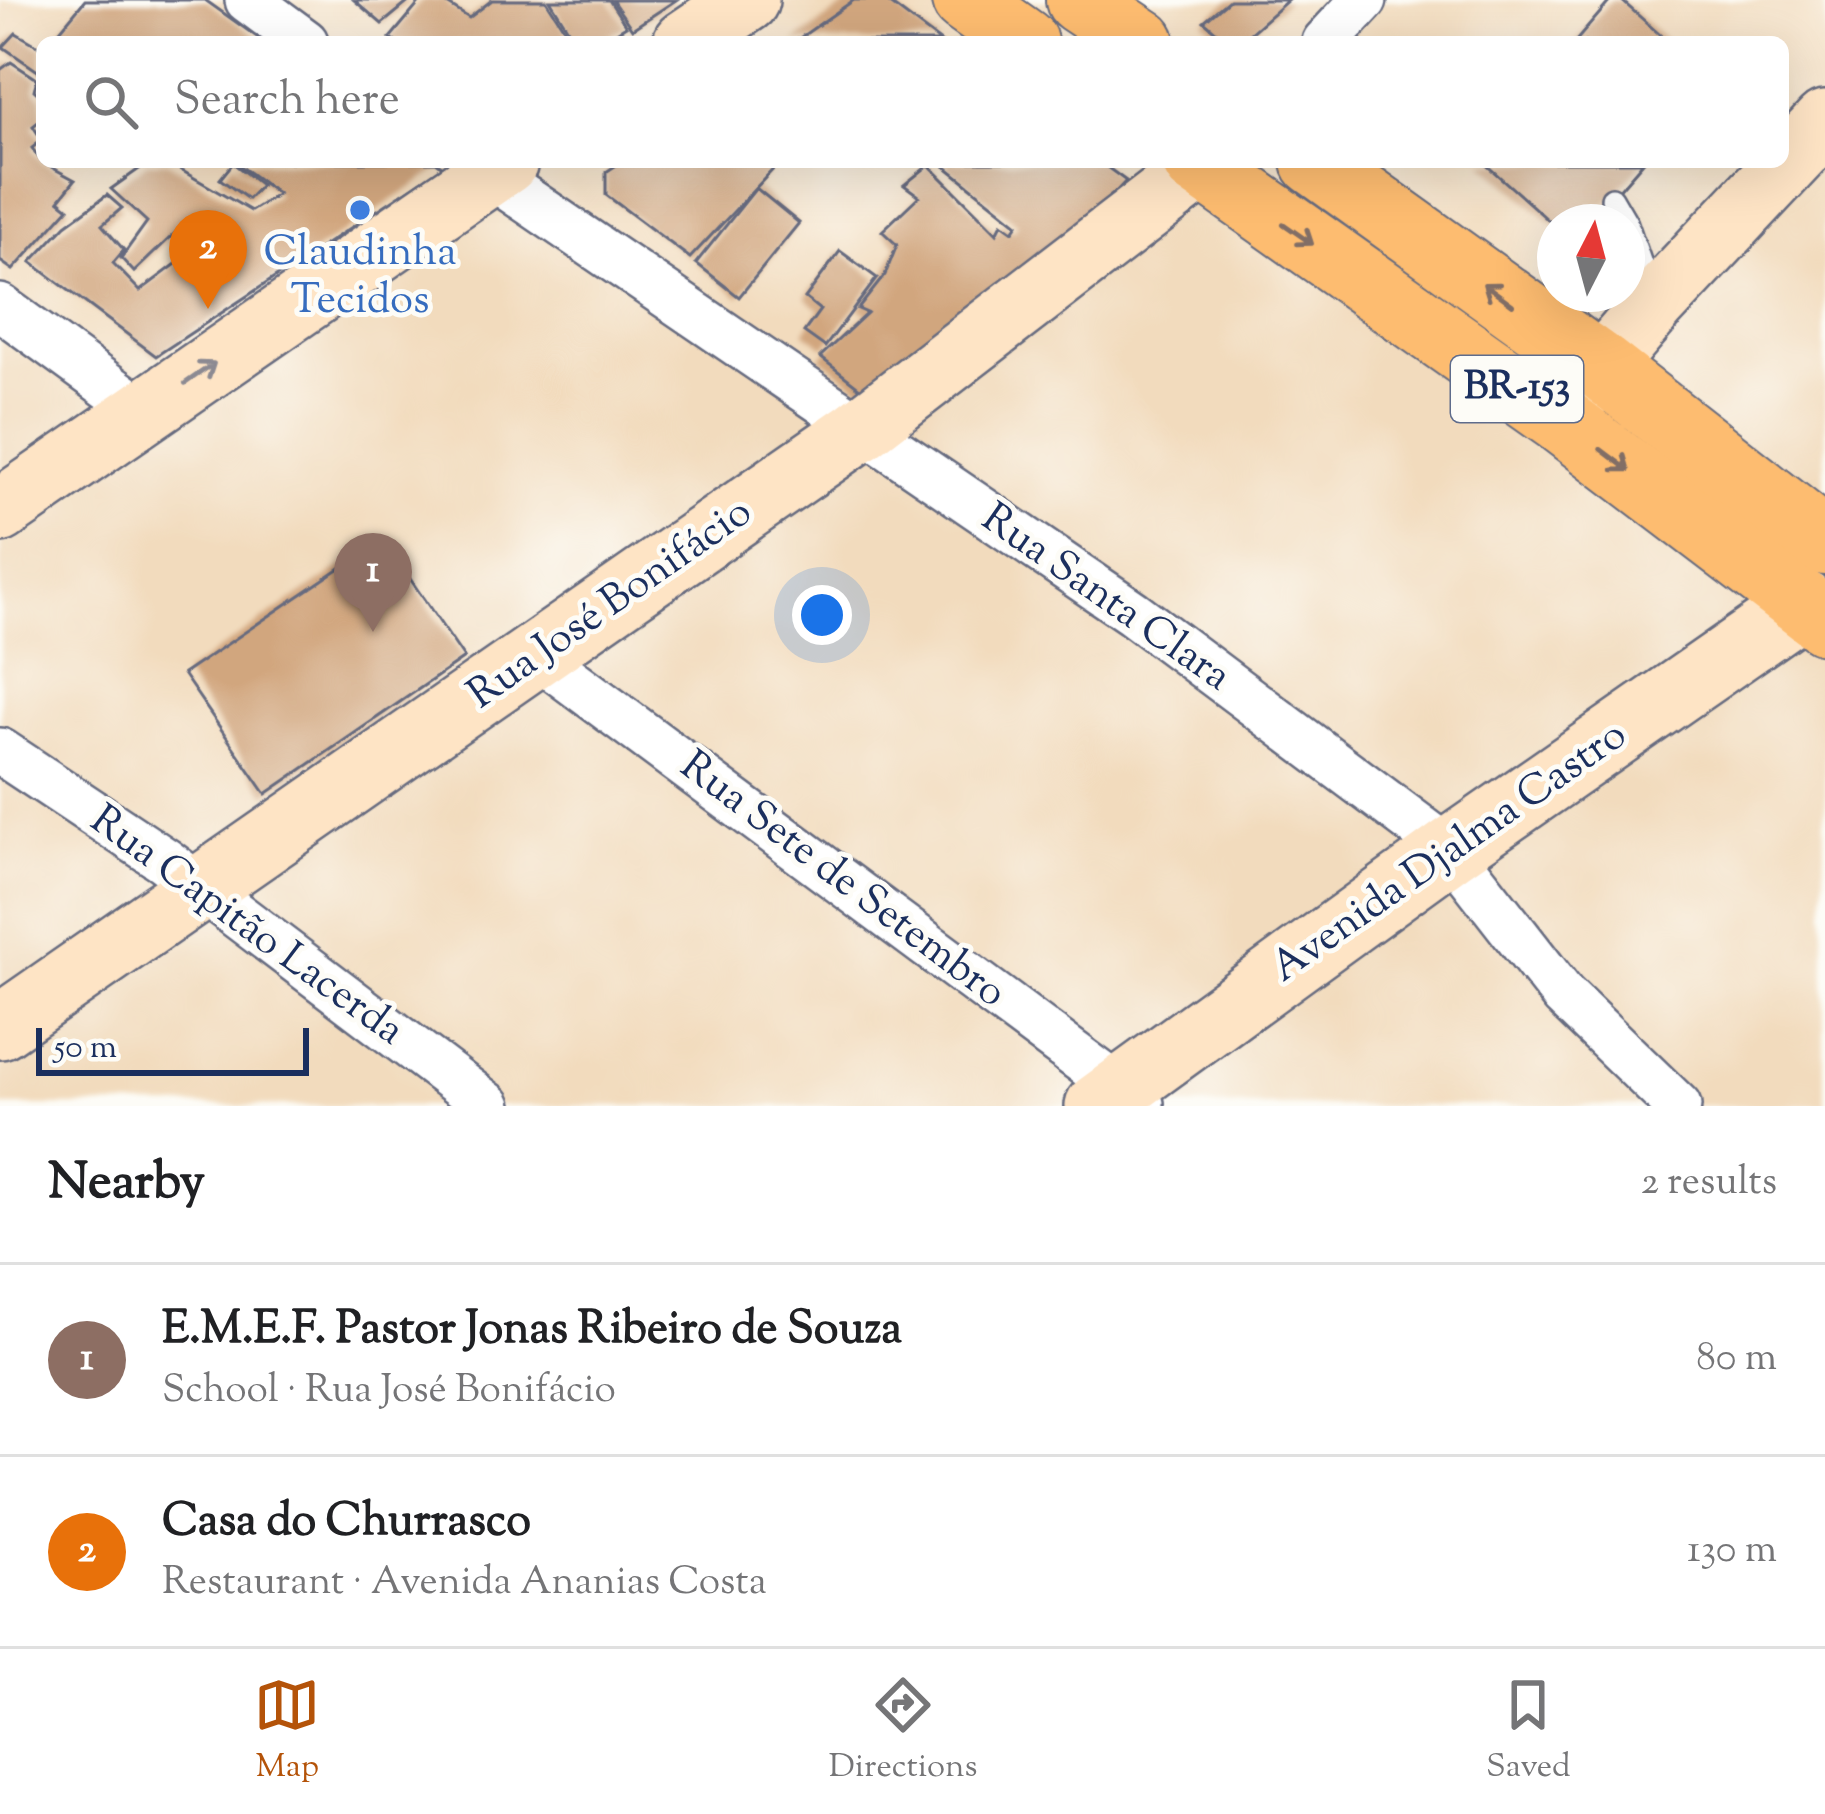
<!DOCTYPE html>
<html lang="en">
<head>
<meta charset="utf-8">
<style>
	body { margin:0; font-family:"Sorts Mill Goudy",serif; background:#f6f6f6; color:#202124 }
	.compass { position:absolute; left:1537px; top:204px; width:108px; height:108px; border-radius:50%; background:#fff; box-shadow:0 12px 48px #0002; rotate:6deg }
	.scale { position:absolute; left:36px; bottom:30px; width:273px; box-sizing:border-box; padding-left:12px; border:6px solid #1b2f5e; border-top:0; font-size:33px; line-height:42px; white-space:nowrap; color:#1b2f5e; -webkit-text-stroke:9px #fdfcf7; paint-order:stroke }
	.you { position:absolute; left:822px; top:615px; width:42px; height:42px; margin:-30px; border:9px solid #fff; border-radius:50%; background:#1a73e8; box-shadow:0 0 0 18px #1a73e833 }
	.badge { display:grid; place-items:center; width:78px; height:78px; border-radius:50%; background:#b45309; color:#fff; font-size:39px; font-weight:700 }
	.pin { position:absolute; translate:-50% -99px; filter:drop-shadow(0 3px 6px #0008) }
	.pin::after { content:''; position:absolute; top:63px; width:42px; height:36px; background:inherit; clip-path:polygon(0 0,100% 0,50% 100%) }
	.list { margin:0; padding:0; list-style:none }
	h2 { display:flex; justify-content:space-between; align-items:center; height:156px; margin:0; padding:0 48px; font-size:51px }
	h2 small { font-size:39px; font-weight:400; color:#757577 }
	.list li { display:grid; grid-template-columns:78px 1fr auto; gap:36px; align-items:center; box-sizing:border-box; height:192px; padding:0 48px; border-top:3px solid #e0e0e0 }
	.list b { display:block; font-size:45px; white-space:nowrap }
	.list p { margin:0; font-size:39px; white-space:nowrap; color:#757577 }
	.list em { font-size:39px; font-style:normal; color:#757577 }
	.icon { flex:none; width:66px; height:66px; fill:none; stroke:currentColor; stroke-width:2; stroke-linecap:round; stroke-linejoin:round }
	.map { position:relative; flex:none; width:1825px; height:1106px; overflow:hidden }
	.search { position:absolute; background:#fff; box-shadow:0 12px 48px #0002; left:36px; right:36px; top:36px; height:132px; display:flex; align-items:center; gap:30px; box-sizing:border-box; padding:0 42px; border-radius:18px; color:#757577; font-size:45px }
	.sheet { height:540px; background:#fff }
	nav { display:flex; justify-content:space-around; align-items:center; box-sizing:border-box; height:168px; border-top:3px solid #e0e0e0; background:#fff; font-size:33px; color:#757577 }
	nav a { display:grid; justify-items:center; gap:6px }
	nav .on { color:#b45309 }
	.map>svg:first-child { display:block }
	.building { fill:#d1a67e }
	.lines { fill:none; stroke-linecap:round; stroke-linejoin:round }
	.lane-casing { stroke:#666b7f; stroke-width:26 }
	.street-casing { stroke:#666b7f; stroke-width:50 }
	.secondary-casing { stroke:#666b7f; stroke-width:68 }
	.primary-casing { stroke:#666b7f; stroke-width:70 }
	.lane { stroke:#fff; stroke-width:21 }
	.street { stroke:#fff; stroke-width:45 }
	.secondary { stroke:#fee4c5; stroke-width:63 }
	.primary { stroke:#fdbc6f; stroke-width:66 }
	.oneway { stroke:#816e66 }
	.oneway2 { stroke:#8c8a92 }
	.shop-dot { fill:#3f7fe0; stroke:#fdfcf7; stroke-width:4.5 }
	.labels { text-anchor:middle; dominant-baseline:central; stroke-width:10; stroke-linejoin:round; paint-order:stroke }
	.shield { fill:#fdfcf7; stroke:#5f6c8c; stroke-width:3 }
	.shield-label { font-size:39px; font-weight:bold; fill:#1b2f5e }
	.shop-label { font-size:42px; fill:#366cbe; stroke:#fdfcf7 }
	.street-label { font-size:42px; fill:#1b2f5e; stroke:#fdfcf7 }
</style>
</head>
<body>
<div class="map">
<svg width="1825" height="1106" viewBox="0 0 1825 1106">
	<rect width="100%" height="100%" fill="#fdfcf7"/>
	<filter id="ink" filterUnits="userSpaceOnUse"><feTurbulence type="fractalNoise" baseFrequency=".00833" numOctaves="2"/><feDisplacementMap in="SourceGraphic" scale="24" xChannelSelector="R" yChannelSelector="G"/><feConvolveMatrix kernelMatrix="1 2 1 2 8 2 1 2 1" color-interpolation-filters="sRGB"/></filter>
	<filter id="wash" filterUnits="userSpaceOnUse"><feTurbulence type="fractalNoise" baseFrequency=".004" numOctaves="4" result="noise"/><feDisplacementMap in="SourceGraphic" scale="48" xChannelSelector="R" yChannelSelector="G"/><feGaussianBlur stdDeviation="2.7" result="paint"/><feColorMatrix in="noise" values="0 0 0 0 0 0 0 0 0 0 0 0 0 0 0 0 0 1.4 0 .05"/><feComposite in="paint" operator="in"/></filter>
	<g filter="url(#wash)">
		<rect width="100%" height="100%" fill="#f2dbbd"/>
		<g id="blocks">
			<!-- building -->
			<g class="building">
				<polygon points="85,0 205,0 264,42 50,42"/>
				<polygon points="354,0 411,0 382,24"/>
				<polygon points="422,0 451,0 447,4 469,18 492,0 546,0 573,42 396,42 390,38"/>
				<polygon points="550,0 609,0 626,26 600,42 576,42"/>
				<polygon points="612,0 676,0 632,29"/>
				<polygon points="854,0 885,0 941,42 794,42"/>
				<polygon points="1229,0 1288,0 1240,42 1228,42 1204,21"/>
				<polygon points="1611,0 1621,0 1668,42 1575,42"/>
				<polygon points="16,33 42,48 42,74 3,47"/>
				<polygon points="11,62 37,79 34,90 42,97 42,119 33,126 42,140 32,148 42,162 75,180 59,200 69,208 13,270 0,261 0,70"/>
				<polygon points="149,162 167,162 251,211 278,194 235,162 436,162 443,167 156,356 31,262 66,225 107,195 122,208 102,225 124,250 113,263 140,291 223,229 193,216 134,272 121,258 147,222 111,189"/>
				<polygon points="621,162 780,162 690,258 606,195 606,172"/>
				<polygon points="948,162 1100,162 1126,181 1091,218 865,392 820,357 867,313 858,309 885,275 897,245 882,231 919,196 904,185 929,165 997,233 1002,223 1013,231 1018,224 945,166"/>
				<polygon points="1483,162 1643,162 1591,222 1555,226"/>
				<polygon points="233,163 261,185 248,199 220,179"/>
				<polygon points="756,188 799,223 739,297 696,263"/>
				<polygon points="840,251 877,278 825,347 804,332 820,310 805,298"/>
				<polygon points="383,539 464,658 266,794 183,674"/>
			</g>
		</g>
	</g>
	<g filter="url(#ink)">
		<use href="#blocks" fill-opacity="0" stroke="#666b7f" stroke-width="3"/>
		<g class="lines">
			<defs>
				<g id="lane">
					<polyline points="1612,198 1626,222"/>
					<polyline points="1627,224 1651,293"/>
				</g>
				<g id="street">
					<polyline points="248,0 305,42"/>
					<polyline points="1325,42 1364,0"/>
					<polyline points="471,162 1133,613 1450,850 1563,995 1678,1106"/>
					<polyline points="0,307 144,412"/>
					<polyline points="539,657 1141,1104"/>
					<polyline points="0,751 164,860 489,1106"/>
				</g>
				<g id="secondary">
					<polyline points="685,42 747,0"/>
					<polyline points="1568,406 1654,305 1825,123"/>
					<polyline points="0,511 506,162"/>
					<polyline points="0,1027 858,431 1208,162"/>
					<polyline points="1097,1106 1450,850 1805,603"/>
				</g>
				<g id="primary">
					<polyline points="965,0 1024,42"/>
					<polyline points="1079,0 1142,42"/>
					<polyline points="1196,162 1558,418 1825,621"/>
					<polyline points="1315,162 1601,367 1825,542"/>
				</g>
			</defs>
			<!-- lane casing -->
			<use href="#lane" class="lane-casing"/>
			<!-- street casing -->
			<use href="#street" class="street-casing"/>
			<!-- secondary casing -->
			<use href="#secondary" class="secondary-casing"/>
			<!-- primary casing -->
			<use href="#primary" class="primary-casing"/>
			<!-- lane -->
			<use href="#lane" class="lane"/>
			<!-- street -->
			<use href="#street" class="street"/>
			<!-- secondary -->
			<use href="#secondary" class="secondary"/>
			<!-- primary -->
			<use href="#primary" class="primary"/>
		</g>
		<!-- one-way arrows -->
		<defs><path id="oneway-shaft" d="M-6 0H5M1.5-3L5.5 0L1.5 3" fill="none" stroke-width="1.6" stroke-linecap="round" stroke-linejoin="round" transform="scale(3)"/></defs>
		<g class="oneway">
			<use href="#oneway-shaft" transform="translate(1298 234) rotate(35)"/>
			<use href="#oneway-shaft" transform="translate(1498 294) rotate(-144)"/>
			<use href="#oneway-shaft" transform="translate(1615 460) rotate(37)"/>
		</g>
		<use class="oneway2" href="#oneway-shaft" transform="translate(200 373) rotate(-35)"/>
	</g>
	<!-- markers -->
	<circle class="shop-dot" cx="360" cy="210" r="12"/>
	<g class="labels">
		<!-- shield labels -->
		<rect class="shield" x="1451" y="356" width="132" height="66" rx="9"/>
		<g class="shield-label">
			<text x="1517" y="389">BR-153</text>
		</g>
		<!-- shop labels -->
		<g class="shop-label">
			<text x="360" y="254">Claudinha<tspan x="360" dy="48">Tecidos</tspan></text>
		</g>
		<!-- street labels -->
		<g class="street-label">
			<text transform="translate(1105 599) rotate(35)">Rua Santa Clara</text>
			<text transform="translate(611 605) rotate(-35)">Rua José Bonifácio</text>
			<text transform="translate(1450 853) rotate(-35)">Avenida Djalma Castro</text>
			<text transform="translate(842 881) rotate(37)">Rua Sete de Setembro</text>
			<text transform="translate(246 927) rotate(36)">Rua Capitão Lacerda</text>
		</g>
	</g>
</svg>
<svg class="compass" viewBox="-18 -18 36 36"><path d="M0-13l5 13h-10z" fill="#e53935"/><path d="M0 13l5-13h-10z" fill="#757577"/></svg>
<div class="scale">50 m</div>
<div class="you"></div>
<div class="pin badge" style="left:373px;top:632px;background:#8d6e63">1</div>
<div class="pin badge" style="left:208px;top:309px;background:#e8710a">2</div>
<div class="search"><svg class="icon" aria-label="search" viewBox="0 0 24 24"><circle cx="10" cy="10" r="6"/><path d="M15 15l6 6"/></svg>Search here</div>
</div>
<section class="sheet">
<h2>Nearby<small>2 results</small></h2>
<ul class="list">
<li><span class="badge" style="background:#8d6e63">1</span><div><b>E.M.E.F. Pastor Jonas Ribeiro de Souza</b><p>School · Rua José Bonifácio</p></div><em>80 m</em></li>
<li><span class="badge" style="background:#e8710a">2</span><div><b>Casa do Churrasco</b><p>Restaurant · Avenida Ananias Costa</p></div><em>130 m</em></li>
</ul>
</section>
<nav>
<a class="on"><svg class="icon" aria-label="map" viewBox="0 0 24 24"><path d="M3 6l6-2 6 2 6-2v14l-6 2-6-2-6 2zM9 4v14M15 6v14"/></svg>Map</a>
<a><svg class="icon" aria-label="directions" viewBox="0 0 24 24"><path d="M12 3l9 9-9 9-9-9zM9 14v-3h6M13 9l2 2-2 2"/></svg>Directions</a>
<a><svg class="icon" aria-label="saved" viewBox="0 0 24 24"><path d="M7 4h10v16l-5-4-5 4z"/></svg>Saved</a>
</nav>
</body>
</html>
